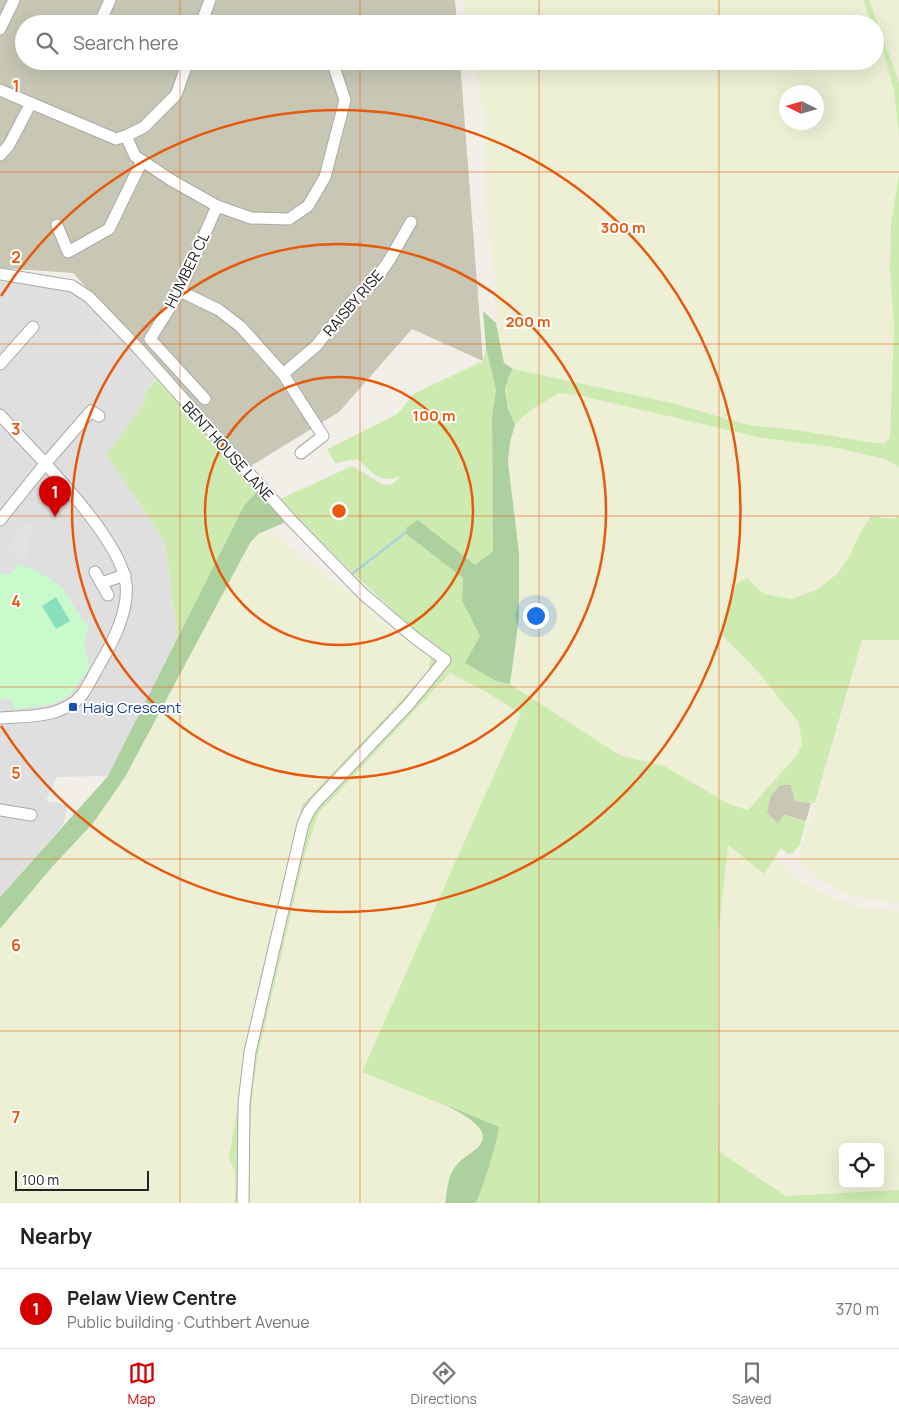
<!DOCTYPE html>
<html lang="en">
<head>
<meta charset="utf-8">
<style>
	body { margin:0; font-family:Manrope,sans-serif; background:#f6f6f6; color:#222 }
	.controls { position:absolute; right:15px; bottom:15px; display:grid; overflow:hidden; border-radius:8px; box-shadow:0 5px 20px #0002 }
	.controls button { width:45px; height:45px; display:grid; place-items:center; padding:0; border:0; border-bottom:1px solid #e0e0e0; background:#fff; color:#222; font:25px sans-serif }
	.compass { position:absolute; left:779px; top:85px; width:45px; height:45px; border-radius:50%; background:#fff; box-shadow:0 5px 20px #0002; rotate:275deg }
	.scale { position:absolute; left:15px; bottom:12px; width:134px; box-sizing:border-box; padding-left:5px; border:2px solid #222; border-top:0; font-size:14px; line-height:18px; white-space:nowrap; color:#222; -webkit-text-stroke:4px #fff; paint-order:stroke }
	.you { position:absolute; left:535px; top:615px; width:18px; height:18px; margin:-12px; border:4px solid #fff; border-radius:50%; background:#1a73e8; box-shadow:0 0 0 8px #1a73e833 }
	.badge { display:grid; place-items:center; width:32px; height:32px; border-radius:50%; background:#d40000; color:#fff; font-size:16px; font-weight:700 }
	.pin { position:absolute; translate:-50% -41px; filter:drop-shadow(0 1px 2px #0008) }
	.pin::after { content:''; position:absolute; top:26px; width:18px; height:15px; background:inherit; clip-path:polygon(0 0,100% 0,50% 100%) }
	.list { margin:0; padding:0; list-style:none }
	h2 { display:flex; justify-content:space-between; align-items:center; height:65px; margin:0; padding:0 20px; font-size:21px }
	h2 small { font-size:16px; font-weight:400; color:#767676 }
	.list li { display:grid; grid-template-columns:32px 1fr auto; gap:15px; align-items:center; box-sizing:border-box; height:80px; padding:0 20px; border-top:1px solid #e0e0e0 }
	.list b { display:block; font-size:19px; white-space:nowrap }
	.list p { margin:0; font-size:16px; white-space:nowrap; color:#767676 }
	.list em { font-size:16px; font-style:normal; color:#767676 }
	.icon { flex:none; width:28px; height:28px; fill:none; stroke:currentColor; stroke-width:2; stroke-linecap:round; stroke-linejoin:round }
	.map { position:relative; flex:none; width:899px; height:1203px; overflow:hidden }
	.search { position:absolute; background:#fff; box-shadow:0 5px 20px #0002; left:15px; right:15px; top:15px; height:55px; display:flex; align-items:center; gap:12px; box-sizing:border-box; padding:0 18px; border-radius:28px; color:#767676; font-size:19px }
	.sheet { height:145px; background:#fff }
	nav { display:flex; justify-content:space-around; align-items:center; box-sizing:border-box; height:70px; border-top:1px solid #e0e0e0; background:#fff; font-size:14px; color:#767676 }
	nav a { display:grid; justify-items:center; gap:2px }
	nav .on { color:#d40000 }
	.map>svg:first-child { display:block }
	.residential { fill:#e0dfdf }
	.construction { fill:#c7c7b4 }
	.farmland { fill:#eef0d5; fill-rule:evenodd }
	.grass { fill:#cdebb0 }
	.forest { fill:#add19e }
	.park { fill:#c8facc }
	.pitch { fill:#88e0be }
	.parking { fill:#e2e2e2 }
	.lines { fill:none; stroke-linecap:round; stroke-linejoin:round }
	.stream { stroke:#aad3df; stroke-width:2.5 }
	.minor-casing { stroke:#a9a9a9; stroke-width:13 }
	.minor { stroke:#fff; stroke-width:11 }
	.grid { fill:none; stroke:#e8590c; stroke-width:1; stroke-opacity:0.55 }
	.ring { fill:none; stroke:#e8590c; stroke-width:2.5 }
	.transit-dot { fill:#1a4fb4; stroke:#fff; stroke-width:2 }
	.labels { text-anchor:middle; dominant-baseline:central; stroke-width:4; stroke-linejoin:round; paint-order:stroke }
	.street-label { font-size:15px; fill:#222; stroke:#fff }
	.transit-label { font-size:15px; fill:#164399; stroke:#fff; text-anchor:start }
	.grid-label { font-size:16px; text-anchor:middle; font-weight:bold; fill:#e8590c; stroke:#fff; stroke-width:4; stroke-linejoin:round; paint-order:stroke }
	.centre { fill:#e8590c; stroke:#fff; stroke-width:2.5 }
	.ring-label { font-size:15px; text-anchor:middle; font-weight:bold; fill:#e8590c; stroke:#fff; stroke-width:4; stroke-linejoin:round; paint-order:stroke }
</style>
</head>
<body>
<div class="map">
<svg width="899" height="1203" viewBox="0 0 899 1203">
	<rect width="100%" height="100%" fill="#f2efe9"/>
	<!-- residential -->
	<polygon class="residential" points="0,274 72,286 159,374 143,395 147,398 133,495 165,542 178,640 108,776 57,777 46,801 68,805 63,825 0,897"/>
	<!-- construction -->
	<g class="construction">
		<polygon points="0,0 455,0 457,24 24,24 24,61 460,61 483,361 412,329 339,412 249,467 73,273 0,268"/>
		<polygon points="780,785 791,785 795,801 811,803 806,821 785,815 778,824 766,813 770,797"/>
	</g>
	<!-- farmland -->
	<g class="farmland">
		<polygon points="462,0 863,0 872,24 465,24"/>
		<polygon points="869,0 899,0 899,82"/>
		<path d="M 875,31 L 883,50 L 894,91 L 899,134 L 899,175 L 891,224 L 890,269 L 894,325 L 890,438 L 885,443 L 874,443 L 797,430 L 748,425 L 672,403 L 613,390 L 528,373 L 513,369 L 504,363 L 496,323 L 495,280 L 486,211 L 486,167 L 482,107 L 475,61 L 875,61 ZM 786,92 L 816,92 L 816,122 L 786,122 Z"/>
		<polygon points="559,393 582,396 612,402 762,438 832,447 885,459 899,467 899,516 860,533 849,557 837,574 819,589 792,599 764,594 747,578 723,636 758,672 799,723 802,745 796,756 748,811 729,804 639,760 621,756 510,684 519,618 519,553 508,462 510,442 515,425 528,412"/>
		<polygon points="270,531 430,657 429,671 302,805 271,939 260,978 252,1020 229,1157 235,1172 235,1203 0,1203 0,929 52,867 94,822 125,777 250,543 258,534"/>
		<polygon points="862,639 899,640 899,903 881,902 863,899 841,891 820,879 798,861 840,721"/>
		<polygon points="450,673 488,693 522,714 362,1072 446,1105 472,1120 478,1125 483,1137 481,1144 470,1152 447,1193 445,1203 249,1203 250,1136 252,1099 257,1059 305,854 318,814"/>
		<path d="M 728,845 L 764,874 L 775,857 L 801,881 L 829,895 L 849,904 L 870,909 L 899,911 L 899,1190 L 786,1196 L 718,1152 L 718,938 ZM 843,1147 L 880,1147 L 880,1184 L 843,1184 Z"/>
	</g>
	<!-- grass -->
	<g class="grass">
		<polygon points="863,0 869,0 899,82 899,134 894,91 883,50 875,31 875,24 872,24"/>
		<path d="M 899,175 L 899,467 L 885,459 L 832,447 L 762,438 L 582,396 L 559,393 L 528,412 L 515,425 C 507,405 501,388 513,369 L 672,403 L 748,425 L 797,430 L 874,443 L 885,443 L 890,438 L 894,325 L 890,269 L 891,224 Z"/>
		<path d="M 486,348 L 496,390 L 492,417 L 493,551 L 475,565 L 405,532 L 463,578 L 462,601 L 480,636 L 496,681 L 510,684 L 621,756 L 664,766 L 729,804 L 748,810 L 796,756 L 802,745 L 799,723 L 758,672 L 723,636 L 721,626 L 736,584 L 747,578 L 764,594 L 792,599 L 818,589 L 837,574 L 849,557 L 860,533 L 871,516 L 892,519 L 899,516 L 899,640 L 862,640 L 815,803 L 795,801 L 791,785 L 780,785 L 770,797 L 767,813 L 778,823 L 784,815 L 806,821 L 800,844 L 793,853 L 788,854 L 781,848 L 764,874 L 728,845 L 718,938 L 719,1152 L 786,1196 L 899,1190 L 899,1203 L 476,1203 C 486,1178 494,1154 498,1127 L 362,1072 L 521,714 L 488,693 L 450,673 L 318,814 L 305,854 L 257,1059 L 252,1099 L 250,1136 L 249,1203 L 235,1203 L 235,1172 L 229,1157 L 260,978 L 271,939 L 302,805 L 429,671 L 430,657 L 447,653 C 424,640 406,622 387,605 C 349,571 315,535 280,499 L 352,466 L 382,484 L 390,485 L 401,477 C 377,483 375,474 357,459 L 335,463 L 327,449 L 397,414 L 415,393 L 483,361 Z"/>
		<polygon points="157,378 258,490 244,507 178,640 165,542 107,455 147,399 143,395"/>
	</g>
	<!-- forest -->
	<g class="forest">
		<polygon points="483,311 496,323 504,363 513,369 509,376 505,390 508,408 515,425 510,442 508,462 519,553 519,618 510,684 496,681 465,663 480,636 462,601 463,578 405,533 407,527 418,520 475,565 493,551 492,417 496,390 486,348"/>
		<polygon points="258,490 286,522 258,534 250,543 125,777 94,822 52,867 0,929 0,897 108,776 244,506"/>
		<path d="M 446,1105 L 499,1127 C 494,1154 486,1178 476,1203 L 445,1203 C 447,1194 447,1181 452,1172 C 459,1158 471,1155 480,1145 C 494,1128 456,1111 446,1105 Z"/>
	</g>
	<!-- park -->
	<polygon class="park" points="20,564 43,575 61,586 89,629 84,642 89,668 70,695 52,704 14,709 12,698 0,700 0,573 10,574"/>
	<!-- pitch -->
	<polygon class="pitch" points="56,597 70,621 56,629 42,606"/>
	<!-- parking -->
	<g class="parking">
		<polygon points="109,317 125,334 109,342 100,333"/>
		<polygon points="25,521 36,526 25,545 31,549 24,561 7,549"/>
	</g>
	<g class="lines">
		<!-- stream -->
		<polyline class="stream" points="352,574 405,533"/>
		<defs>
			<g id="minor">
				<polyline points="99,24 110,0"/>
				<polyline points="201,24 210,0"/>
				<polyline points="0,29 14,0"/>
				<polyline points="0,90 116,139 126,136 135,156 171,180 217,206 251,218 289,219 308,206 325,177 345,100 332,61"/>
				<polyline points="126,136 144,127 176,95 188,61"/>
				<polyline points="0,155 9,145 31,103"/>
				<polyline points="57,225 68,252 109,229 142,161"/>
				<polyline points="0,274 72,286 89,297 137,347 291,520 362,593 415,638 445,660 408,705 315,803 309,811 303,824 250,1052 244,1103 243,1203"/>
				<polyline points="180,291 219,310 241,327 283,374 323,436 301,453"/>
				<polyline points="0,364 33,327"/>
				<polyline points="283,374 316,346 353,300 374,282 390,259 411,222"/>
				<polyline points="205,399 150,339 180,291 217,206"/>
				<path d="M 0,415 C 33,451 121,537 126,584 C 129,610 114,640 101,662 C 95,672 89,685 82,695 C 63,718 27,716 0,718"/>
				<polyline points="0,520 45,464 91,411 99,416"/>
				<polyline points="95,572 108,595"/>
				<polyline points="101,583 125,575"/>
				<polyline points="0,810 31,815"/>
			</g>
		</defs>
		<!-- minor casing -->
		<use href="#minor" class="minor-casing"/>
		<!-- minor -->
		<use href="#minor" class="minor"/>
	</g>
	<!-- grid -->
	<path class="grid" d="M 180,0 L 180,24M 360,0 L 360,24M 539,0 L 539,24M 719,0 L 719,24M 180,61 L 180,1203M 360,61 L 360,1203M 539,61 L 539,1203M 719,61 L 719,1203M 0,172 L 899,172M 0,344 L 899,344M 0,516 L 899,516M 0,687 L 899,687M 0,859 L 899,859M 0,1031 L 899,1031"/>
	<!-- distance rings -->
	<g class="ring">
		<circle cx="339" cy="511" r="134"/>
		<circle cx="339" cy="511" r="267"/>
		<path d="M1 296A401 401 0 1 1 1 726"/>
	</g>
	<!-- markers -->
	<rect class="transit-dot" x="68" y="702" width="10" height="10" rx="2.5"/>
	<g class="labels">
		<!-- street labels -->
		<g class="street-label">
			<text transform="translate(187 270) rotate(-64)">HUMBER CL</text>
			<text transform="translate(353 303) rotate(-49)">RAISBY RISE</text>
			<text transform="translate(228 451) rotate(48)">BENT HOUSE LANE</text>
		</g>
		<!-- transit labels -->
		<g class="transit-label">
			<text x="83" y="707">Haig Crescent</text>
		</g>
	</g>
	<g class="grid-label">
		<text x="16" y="92">1</text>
		<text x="16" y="263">2</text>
		<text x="16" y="435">3</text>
		<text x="16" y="607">4</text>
		<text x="16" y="779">5</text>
		<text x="16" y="951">6</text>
		<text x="16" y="1123">7</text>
	</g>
	<circle cx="339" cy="511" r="8" class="centre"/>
	<g class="ring-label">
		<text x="623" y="233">300 m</text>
		<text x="528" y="327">200 m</text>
		<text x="434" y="421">100 m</text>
	</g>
</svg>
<div class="controls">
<button><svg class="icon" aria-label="locate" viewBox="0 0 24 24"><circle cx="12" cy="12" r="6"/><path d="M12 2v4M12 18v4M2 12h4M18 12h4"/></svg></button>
</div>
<svg class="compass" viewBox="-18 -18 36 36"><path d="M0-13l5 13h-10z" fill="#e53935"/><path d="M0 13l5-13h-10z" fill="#767676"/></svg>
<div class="scale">100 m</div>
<div class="you"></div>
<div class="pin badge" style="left:55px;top:517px">1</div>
<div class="search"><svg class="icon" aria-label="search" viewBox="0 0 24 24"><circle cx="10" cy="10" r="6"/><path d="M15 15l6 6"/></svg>Search here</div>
</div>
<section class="sheet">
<h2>Nearby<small></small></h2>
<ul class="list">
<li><span class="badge">1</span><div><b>Pelaw View Centre</b><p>Public building · Cuthbert Avenue</p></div><em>370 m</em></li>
</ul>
</section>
<nav>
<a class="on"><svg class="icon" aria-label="map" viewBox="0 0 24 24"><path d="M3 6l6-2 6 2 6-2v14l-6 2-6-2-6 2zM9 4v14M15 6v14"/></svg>Map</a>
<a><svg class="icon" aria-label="directions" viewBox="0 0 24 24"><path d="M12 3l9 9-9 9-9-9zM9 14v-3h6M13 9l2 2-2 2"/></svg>Directions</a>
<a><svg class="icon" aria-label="saved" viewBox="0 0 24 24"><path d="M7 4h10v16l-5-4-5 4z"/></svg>Saved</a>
</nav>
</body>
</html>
